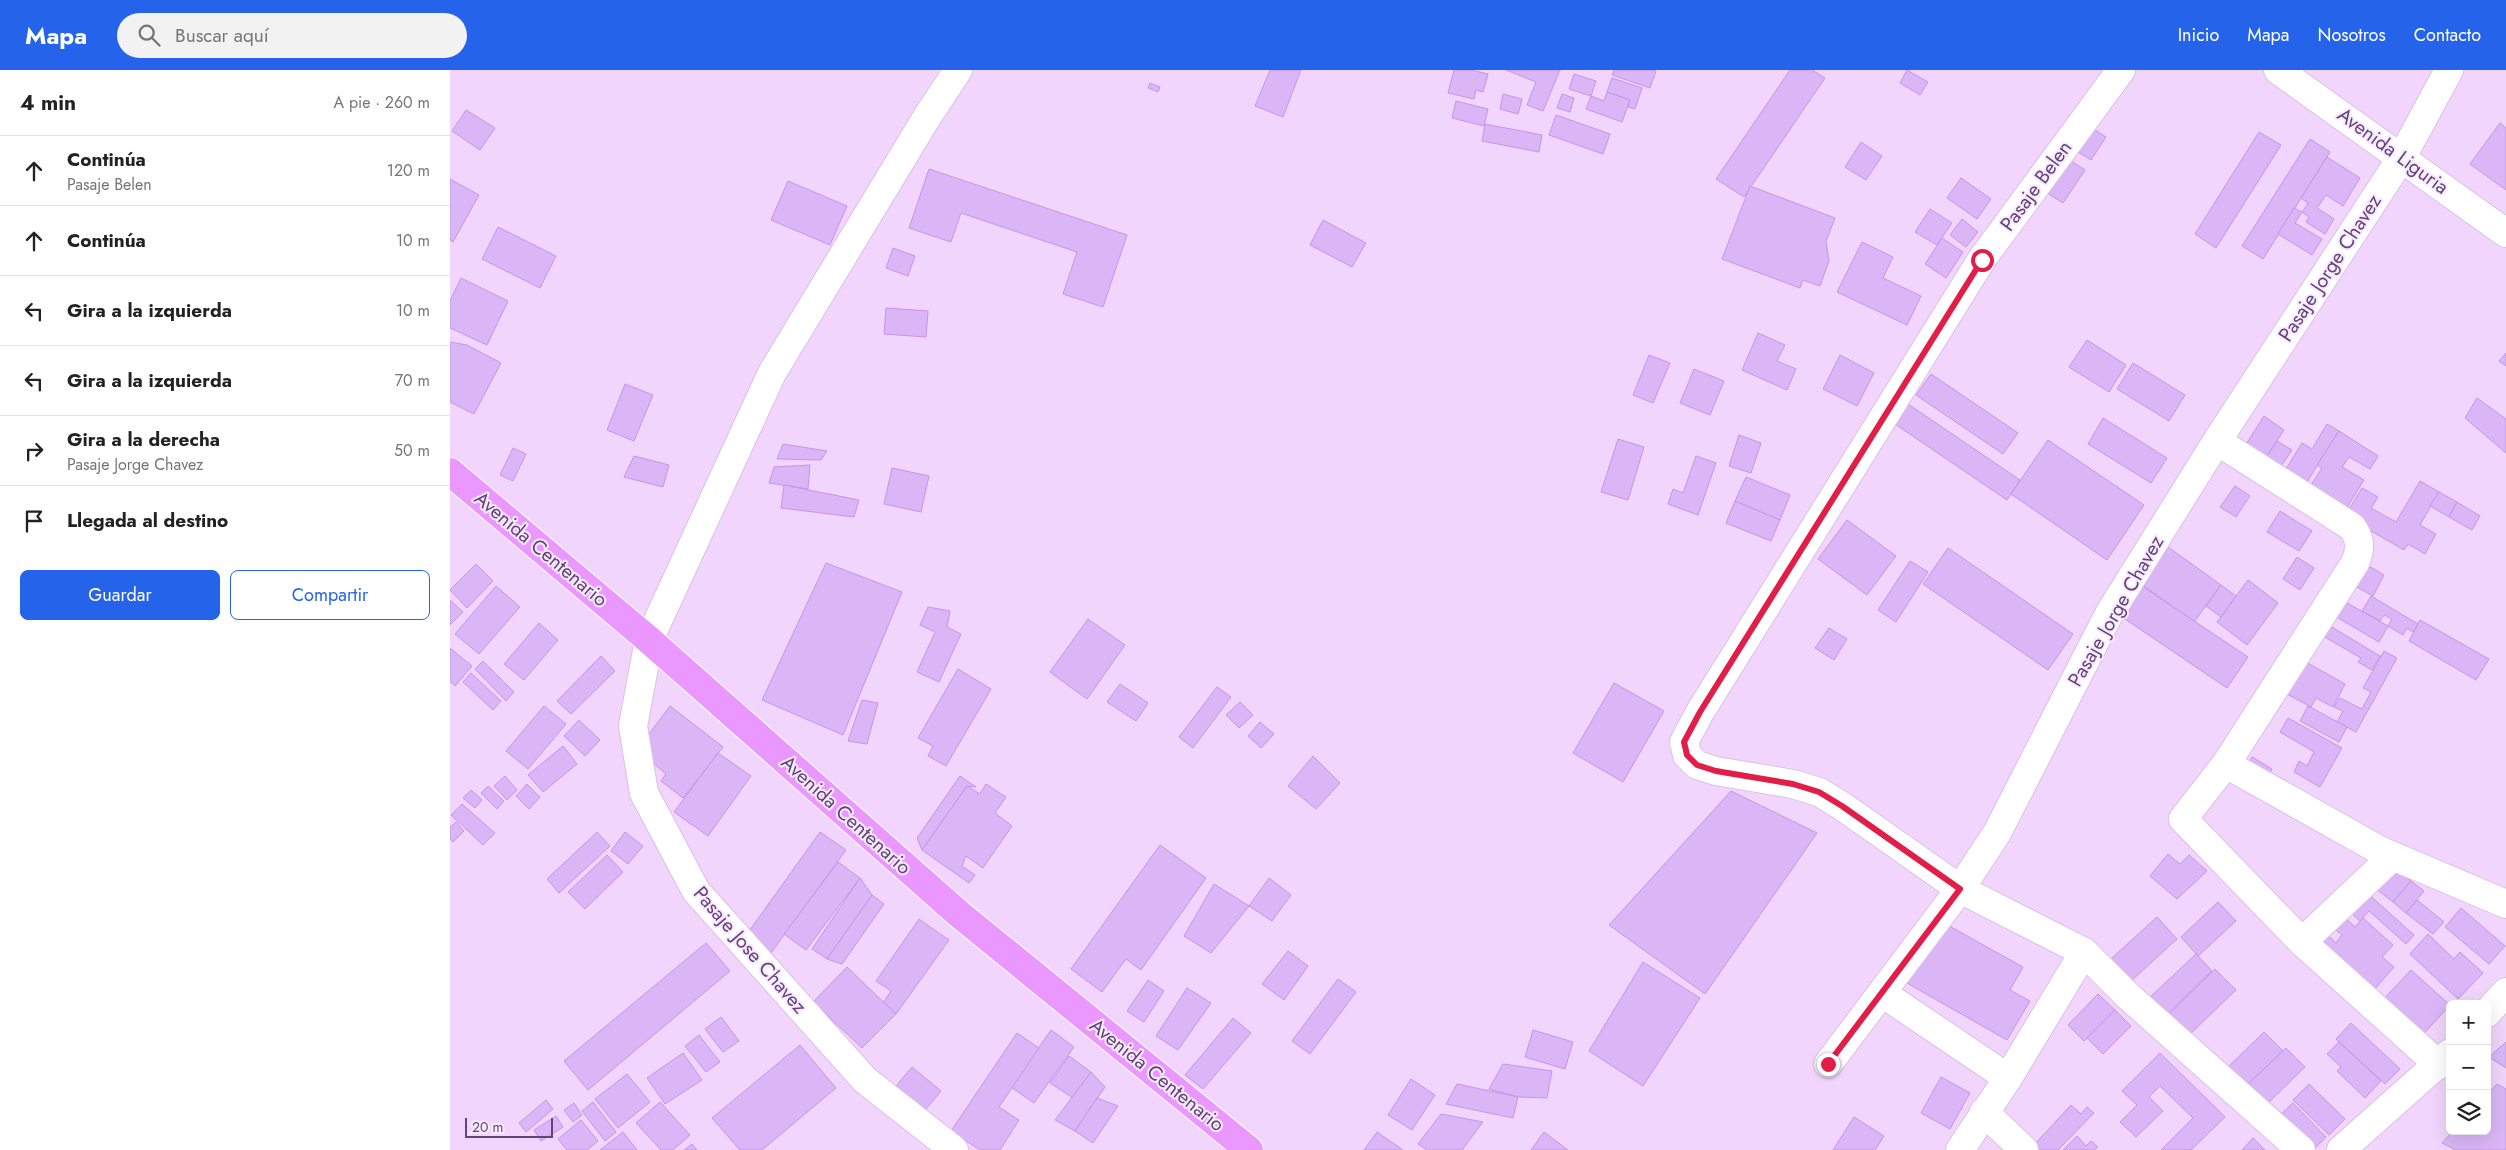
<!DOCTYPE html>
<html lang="es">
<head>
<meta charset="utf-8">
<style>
	body { margin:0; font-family:Jost,sans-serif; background:#f2f2f2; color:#222 }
	.controls { position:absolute; right:15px; bottom:15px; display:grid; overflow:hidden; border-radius:8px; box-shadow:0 5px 20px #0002 }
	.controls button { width:45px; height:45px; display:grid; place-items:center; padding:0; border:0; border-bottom:1px solid #e0e0e0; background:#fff; color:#222; font:25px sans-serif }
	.scale { position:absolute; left:15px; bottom:12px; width:88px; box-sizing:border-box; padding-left:5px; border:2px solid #604678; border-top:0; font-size:14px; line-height:18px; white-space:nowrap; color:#604678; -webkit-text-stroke:4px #faeaff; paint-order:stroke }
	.stop { position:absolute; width:15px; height:15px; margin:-11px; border:4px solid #e11d48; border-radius:50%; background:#fff }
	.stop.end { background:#e11d48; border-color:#fff; box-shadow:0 1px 5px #0008 }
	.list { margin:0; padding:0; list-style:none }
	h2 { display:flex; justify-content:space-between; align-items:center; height:65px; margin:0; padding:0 20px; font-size:21px }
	h2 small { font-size:16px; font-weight:400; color:#767676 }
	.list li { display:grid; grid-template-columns:32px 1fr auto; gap:15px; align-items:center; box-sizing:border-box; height:70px; padding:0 20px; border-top:1px solid #e0e0e0 }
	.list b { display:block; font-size:19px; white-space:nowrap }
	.list p { margin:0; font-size:16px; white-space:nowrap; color:#767676 }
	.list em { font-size:16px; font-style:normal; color:#767676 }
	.actions { display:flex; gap:10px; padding:15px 20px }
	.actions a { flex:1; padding:11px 0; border:1px solid #2563eb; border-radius:8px; text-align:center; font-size:18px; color:#2563eb }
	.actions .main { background:#2563eb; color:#fff }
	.icon { flex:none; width:28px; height:28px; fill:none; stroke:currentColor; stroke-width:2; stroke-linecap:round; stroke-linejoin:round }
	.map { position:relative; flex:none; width:2056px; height:1080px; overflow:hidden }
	header { display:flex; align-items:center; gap:30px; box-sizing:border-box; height:70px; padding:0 25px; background:#2563eb; color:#fff }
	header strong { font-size:24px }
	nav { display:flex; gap:28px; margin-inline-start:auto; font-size:18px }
	.search { width:350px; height:45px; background:#f2f2f2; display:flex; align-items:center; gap:12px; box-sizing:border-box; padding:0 18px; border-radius:28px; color:#767676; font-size:19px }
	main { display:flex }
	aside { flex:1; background:#fff }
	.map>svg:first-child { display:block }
	.residential { fill:#f1d5fc; fill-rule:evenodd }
	.building { fill:#dab6f6; stroke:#c495eb }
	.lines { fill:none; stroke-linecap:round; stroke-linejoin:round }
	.minor-casing { stroke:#dac1e8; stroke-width:30 }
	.major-casing { stroke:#fff; stroke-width:30 }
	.minor { stroke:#fff; stroke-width:28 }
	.major { stroke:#ea98ff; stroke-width:28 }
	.route { stroke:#e11d48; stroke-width:6 }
	.labels { text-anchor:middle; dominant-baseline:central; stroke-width:4; stroke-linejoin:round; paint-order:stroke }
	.street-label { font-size:20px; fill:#604678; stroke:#faeaff }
</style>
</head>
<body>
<header>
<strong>Mapa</strong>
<div class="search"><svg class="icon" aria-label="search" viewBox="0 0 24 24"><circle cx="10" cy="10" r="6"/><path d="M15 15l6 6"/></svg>Buscar aquí</div>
<nav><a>Inicio</a><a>Mapa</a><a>Nosotros</a><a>Contacto</a></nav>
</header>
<main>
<aside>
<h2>4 min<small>A pie · 260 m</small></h2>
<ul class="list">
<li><svg class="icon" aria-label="ahead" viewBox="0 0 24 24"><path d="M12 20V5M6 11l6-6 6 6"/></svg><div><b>Continúa</b><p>Pasaje Belen</p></div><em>120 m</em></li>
<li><svg class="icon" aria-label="ahead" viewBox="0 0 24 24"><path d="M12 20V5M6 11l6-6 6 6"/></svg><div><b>Continúa</b></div><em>10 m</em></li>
<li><svg class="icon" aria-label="left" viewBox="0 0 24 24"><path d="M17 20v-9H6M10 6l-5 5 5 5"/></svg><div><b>Gira a la izquierda</b></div><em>10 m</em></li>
<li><svg class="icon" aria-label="left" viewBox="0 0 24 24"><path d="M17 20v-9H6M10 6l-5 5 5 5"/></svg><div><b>Gira a la izquierda</b></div><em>70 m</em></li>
<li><svg class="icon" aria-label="right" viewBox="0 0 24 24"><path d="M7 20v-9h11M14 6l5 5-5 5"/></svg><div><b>Gira a la derecha</b><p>Pasaje Jorge Chavez</p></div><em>50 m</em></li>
<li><svg class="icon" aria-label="arrive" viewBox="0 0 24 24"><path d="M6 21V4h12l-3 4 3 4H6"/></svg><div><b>Llegada al destino</b></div></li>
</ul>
<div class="actions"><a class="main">Guardar</a><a>Compartir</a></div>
</aside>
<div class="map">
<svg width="2056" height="1080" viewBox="0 0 2056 1080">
	<rect width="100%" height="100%" fill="#f8e1fe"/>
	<!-- residential -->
	<path class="residential" d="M 0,0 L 2056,0 L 2056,1080 L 0,1080 ZM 2000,934 L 2037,934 L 2037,1061 L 2000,1061 Z"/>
	<!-- building -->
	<g class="building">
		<polygon points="820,0 851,0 833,47 805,36"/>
		<polygon points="1004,0 1021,0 1038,4 1033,22 1026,20 1024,29 998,23"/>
		<polygon points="1056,0 1110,0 1093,41 1077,35 1086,12"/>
		<polygon points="1164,0 1203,0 1206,1 1200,18 1162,5"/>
		<polygon points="1340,0 1362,0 1375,8 1294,127 1266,109"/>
		<polygon points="1457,0 1478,12 1470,25 1450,13"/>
		<polygon points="1124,4 1146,11 1141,26 1119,19"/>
		<polygon points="1162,8 1192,18 1185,39 1178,37 1180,30 1157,22"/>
		<polygon points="700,13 710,17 708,22 698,18"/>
		<polygon points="1157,22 1180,30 1172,52 1136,39 1141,26 1154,31"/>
		<polygon points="1053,24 1072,29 1068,44 1050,39"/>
		<polygon points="1112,24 1124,28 1120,42 1107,38"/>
		<polygon points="1006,31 1038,39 1034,56 1002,48"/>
		<polygon points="16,40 45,58 30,80 2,61"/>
		<polygon points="1106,45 1160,64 1153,84 1099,65"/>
		<polygon points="1635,53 1656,67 1641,90 1620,77"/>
		<polygon points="2050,53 2056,58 2056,120 2020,94"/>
		<polygon points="1035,54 1092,65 1089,82 1032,71"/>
		<polygon points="1809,62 1831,75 1766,178 1745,164"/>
		<polygon points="1860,69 1880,82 1813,189 1792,176"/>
		<polygon points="1411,72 1432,86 1416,110 1395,97"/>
		<polygon points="1613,86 1635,100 1613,133 1591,119"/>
		<polygon points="1877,87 1910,108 1893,136 1876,125 1867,138 1884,149 1875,164 1856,152 1859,147 1852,142 1858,133 1851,128"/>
		<polygon points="479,99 677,165 653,237 613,224 627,182 511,143 501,172 459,158"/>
		<polygon points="1511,108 1541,129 1527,149 1497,128"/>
		<polygon points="0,109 29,125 3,172 0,170"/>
		<polygon points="338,111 397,136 380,175 321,150"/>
		<polygon points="1300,116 1385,148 1376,171 1379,191 1370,216 1353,210 1350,218 1272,189"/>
		<polygon points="1844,138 1852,142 1845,153 1872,169 1862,185 1828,164"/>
		<polygon points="1480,139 1502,153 1487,175 1465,162"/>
		<polygon points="1512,149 1528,162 1516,177 1500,165"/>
		<polygon points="873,150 916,173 902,197 860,175"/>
		<polygon points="48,157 106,186 90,218 32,189"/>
		<polygon points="1492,168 1513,182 1496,208 1475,194"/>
		<polygon points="1412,172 1443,187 1433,208 1471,226 1457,255 1387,222"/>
		<polygon points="443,178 465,186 458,206 436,198"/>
		<polygon points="11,208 58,231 37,275 0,258 0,231"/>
		<polygon points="436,238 478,241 476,267 434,264"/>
		<polygon points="1308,263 1335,275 1327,291 1346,299 1337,320 1292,300"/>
		<polygon points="1637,270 1676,295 1659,322 1619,297"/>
		<polygon points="0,272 17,275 51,293 24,344 0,332"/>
		<polygon points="2056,283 2056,296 2049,291"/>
		<polygon points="1199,285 1220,293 1203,333 1183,325"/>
		<polygon points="1390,285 1424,303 1407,336 1373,319"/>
		<polygon points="1683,293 1735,325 1719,351 1667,319"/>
		<polygon points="1244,299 1274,311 1260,345 1230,333"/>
		<polygon points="1481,304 1568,363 1553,384 1466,325"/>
		<polygon points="175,314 203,325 184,371 157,360"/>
		<polygon points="2027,328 2056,349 2056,383 2015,348"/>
		<polygon points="1455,332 1570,410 1557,430 1442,352"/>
		<polygon points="1814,346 1834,360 1811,395 1791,382"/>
		<polygon points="1653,348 1717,388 1701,413 1638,374"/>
		<polygon points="1877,354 1889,361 1852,420 1831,407 1852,373 1862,379"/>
		<polygon points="1889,361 1928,386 1920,399 1899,387 1892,397 1914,410 1892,446 1856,423 1872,398 1867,395"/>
		<polygon points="1289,365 1311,373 1301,403 1279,396"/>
		<polygon points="1168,369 1194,377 1178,430 1151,422"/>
		<polygon points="1598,370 1694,435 1657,490 1561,424"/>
		<polygon points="1827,371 1842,380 1825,405 1811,395"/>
		<polygon points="333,374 377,381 371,390 327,389"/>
		<polygon points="63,378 76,384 63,411 50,405"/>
		<polygon points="184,386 219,395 213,417 174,407"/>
		<polygon points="1246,386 1266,393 1248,445 1218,434 1223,419 1233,423"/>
		<polygon points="360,395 358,419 319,413 324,397"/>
		<polygon points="442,398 479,406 471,442 434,434"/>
		<polygon points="1296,407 1340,425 1330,450 1285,431"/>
		<polygon points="1970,411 1989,422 1970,455 1986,464 1975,484 1958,474 1954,480 1895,446 1912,418 1928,427 1921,438 1946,452"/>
		<polygon points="334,415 409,430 404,447 331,438"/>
		<polygon points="1785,416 1800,426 1786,447 1770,437"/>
		<polygon points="1989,422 2007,432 1999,447 1980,436"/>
		<polygon points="1285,431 1330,450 1321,471 1276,453"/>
		<polygon points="2007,432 2030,446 2022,460 1999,447"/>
		<polygon points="1830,441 1862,461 1849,481 1817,462"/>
		<polygon points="1397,450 1446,486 1417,525 1368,489"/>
		<polygon points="1718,477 1771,515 1744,552 1691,514"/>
		<polygon points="1498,478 1623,564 1598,600 1473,514"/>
		<polygon points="1847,487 1864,498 1850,520 1833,509"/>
		<polygon points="1460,491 1478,502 1446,552 1428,540"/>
		<polygon points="376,493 452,522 393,665 312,630"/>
		<polygon points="26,494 43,511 17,538 0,520"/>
		<polygon points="1917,495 1934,505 1923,526 1905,516"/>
		<polygon points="1798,510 1828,533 1797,575 1767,552"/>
		<polygon points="1771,515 1786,526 1771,547 1756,536"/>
		<polygon points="46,516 70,537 29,584 5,564"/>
		<polygon points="1692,516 1798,587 1777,618 1672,547"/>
		<polygon points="1921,526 1968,554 1963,562 1957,558 1953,565 1938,556 1942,549 1934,545 1930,551 1912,541"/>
		<polygon points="0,530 13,542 0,555"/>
		<polygon points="1892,530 1938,556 1929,572 1883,545"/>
		<polygon points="478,537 500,541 497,557 511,564 489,612 467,602 485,562 470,555"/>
		<polygon points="638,549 675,575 637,629 600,602"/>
		<polygon points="1970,550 2039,589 2026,610 1959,571"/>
		<polygon points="89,553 108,570 74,610 54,594"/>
		<polygon points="1880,556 1930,586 1922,600 1908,592 1911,588 1873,566"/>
		<polygon points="1379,558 1397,569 1384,590 1365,578"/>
		<polygon points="0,578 22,596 5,616 0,611"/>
		<polygon points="1934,581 1947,588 1906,662 1887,652 1893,641 1884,637 1890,628 1912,639 1921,622 1913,618"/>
		<polygon points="151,586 165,601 121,644 107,631"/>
		<polygon points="33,591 64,622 56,631 25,599"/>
		<polygon points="1854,591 1895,614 1883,637 1866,628 1861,637 1835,623"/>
		<polygon points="508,599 541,619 496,696 478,686 483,676 468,668"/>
		<polygon points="21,603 51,631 43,640 13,612"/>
		<polygon points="1164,613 1214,641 1173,712 1123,683"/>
		<polygon points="670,614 698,633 686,651 657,632"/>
		<polygon points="767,617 781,627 743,678 729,667"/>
		<polygon points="412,630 428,633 417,674 398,671"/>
		<polygon points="790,632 803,645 789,658 776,645"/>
		<polygon points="94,636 116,654 78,699 56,681"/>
		<polygon points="220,636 273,677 233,728 211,711 216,704 202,692 199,664"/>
		<polygon points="1858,636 1897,657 1889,672 1850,651"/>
		<polygon points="1838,648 1892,678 1870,717 1844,702 1849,691 1857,696 1864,682 1830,662"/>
		<polygon points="129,650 150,670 135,686 114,666"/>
		<polygon points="810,652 824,664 811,678 798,666"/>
		<polygon points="113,676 127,694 93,722 78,705"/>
		<polygon points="268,683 301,706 258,766 224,742"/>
		<polygon points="863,686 890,713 866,739 838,716"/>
		<polygon points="1802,687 1822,699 1814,712 1794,701"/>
		<polygon points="55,706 67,720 57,730 44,716"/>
		<polygon points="510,706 526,717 517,716 472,780 467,768"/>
		<polygon points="77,714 90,727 79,739 66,726"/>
		<polygon points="536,714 556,727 545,743 562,756 533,798 516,786 512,796 525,805 519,813 472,780 517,716 530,724"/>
		<polygon points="38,716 54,731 47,739 31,723"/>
		<polygon points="21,720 32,730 25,738 13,728"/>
		<polygon points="1281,721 1367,763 1255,924 1159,855"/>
		<polygon points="12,734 45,763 33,775 1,745"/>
		<polygon points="6,752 14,761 3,772 0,769 0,757"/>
		<polygon points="147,762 160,776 109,823 97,809"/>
		<polygon points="175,762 193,776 178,794 161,781"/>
		<polygon points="370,762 396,780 313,894 292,871"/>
		<polygon points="710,775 756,808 691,900 676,889 652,922 621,899"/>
		<polygon points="1718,784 1730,794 1739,785 1757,801 1727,829 1700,806"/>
		<polygon points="157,785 173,802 135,839 118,822"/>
		<polygon points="388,792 410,808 356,880 334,864"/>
		<polygon points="1941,795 1961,811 1943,832 1924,817"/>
		<polygon points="410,808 422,825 377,889 362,879"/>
		<polygon points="819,808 841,825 822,851 799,836"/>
		<polygon points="1961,811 1974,821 1956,843 1943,832"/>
		<polygon points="764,814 799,836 761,883 734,866"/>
		<polygon points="1915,821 1964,865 1956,874 1919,841 1910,851 1898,840"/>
		<polygon points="422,825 434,834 392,894 377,889"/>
		<polygon points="1967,830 1994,852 1983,864 1956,843"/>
		<polygon points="1768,832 1786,851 1748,886 1731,867"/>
		<polygon points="2011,838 2055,876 2039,894 1995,857"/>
		<polygon points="1890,843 1905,857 1913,848 1943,875 1932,887 1944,897 1917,928 1859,876 1873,861 1886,873 1892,865 1880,855"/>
		<polygon points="1707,847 1727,869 1681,911 1661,889"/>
		<polygon points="469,849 499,870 446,944 433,933 441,921 426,911"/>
		<polygon points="1492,852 1573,897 1560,920 1580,931 1557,970 1457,913"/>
		<polygon points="1978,864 2004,889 2010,882 2033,903 2008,929 1960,884"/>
		<polygon points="256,873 280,901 138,1020 114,991"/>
		<polygon points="838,881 858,896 834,930 812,914"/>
		<polygon points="1746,884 1762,901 1714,947 1697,930"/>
		<polygon points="1193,892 1250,928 1193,1016 1139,981"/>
		<polygon points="397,897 446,944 412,978 363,932"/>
		<polygon points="1765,899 1786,920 1737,967 1717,946"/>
		<polygon points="1961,900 2000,935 1969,969 1930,933"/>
		<polygon points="888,909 906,922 860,984 842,971"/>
		<polygon points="698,910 714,921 694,952 677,941"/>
		<polygon points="737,918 761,933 728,980 706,966"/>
		<polygon points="1648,924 1665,940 1634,971 1618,955"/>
		<polygon points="1665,940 1681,956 1653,984 1637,968"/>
		<polygon points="271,947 289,971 273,982 255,959"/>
		<polygon points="783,948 801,963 753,1019 735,1005"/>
		<polygon points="1901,953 1950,999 1935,1014 1886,969"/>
		<polygon points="601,960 624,977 584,1033 561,1017"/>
		<polygon points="1083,960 1123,972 1115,999 1075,987"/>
		<polygon points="1814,962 1833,981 1795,1017 1777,998"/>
		<polygon points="567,963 589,978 549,1037 569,1050 550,1080 530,1080 501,1061"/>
		<polygon points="249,965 270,992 256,1002 235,976"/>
		<polygon points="1889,972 1931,1011 1915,1028 1887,1001 1891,997 1877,984"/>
		<polygon points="2056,972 2056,998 2039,987"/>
		<polygon points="350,975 386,1018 312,1080 290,1080 262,1048"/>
		<polygon points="1836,978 1855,997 1814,1037 1795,1017"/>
		<polygon points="233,983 252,1010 215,1034 197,1008"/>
		<polygon points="1710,983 1775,1047 1741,1080 1711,1080 1743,1048 1710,1016 1699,1027 1713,1041 1686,1067 1670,1052 1687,1035 1672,1021"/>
		<polygon points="619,986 641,1002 623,1028 600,1013"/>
		<polygon points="1053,994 1102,1001 1097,1028 1068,1027 1039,1019"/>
		<polygon points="462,997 491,1021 471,1045 442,1021"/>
		<polygon points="641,1002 655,1017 625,1061 605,1050"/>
		<polygon points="177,1004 200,1032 168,1058 145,1029"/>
		<polygon points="1491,1007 1520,1023 1500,1059 1471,1043"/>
		<polygon points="961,1009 985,1025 962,1060 938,1045"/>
		<polygon points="1007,1014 1068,1027 1063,1048 996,1034"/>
		<polygon points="1859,1014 1895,1049 1879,1065 1843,1030"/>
		<polygon points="2047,1014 2056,1019 2056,1080 2006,1080 1992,1073 2003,1061 2037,1061 2037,1025"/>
		<polygon points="647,1028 668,1036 643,1073 625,1061"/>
		<polygon points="96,1030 103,1039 76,1062 69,1053"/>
		<polygon points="143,1032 166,1062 155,1071 132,1041"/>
		<polygon points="210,1032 240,1065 223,1080 211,1080 186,1053"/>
		<polygon points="124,1033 132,1045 123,1052 114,1040"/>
		<polygon points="1843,1033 1876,1067 1863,1080 1827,1048"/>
		<polygon points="1621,1035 1631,1044 1637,1037 1644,1043 1608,1080 1589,1080 1584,1075"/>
		<polygon points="991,1044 1033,1052 1012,1080 977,1080 968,1074"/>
		<polygon points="106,1046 113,1057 91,1071 84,1060"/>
		<polygon points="1404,1047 1434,1066 1425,1080 1383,1080"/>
		<polygon points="131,1050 148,1071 137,1080 117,1080 108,1069"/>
		<polygon points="173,1062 187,1080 150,1080"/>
		<polygon points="927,1062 953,1080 914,1080"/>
		<polygon points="1094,1062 1118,1080 1081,1080"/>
		<polygon points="1627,1066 1636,1076 1641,1071 1648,1077 1644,1080 1613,1080"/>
		<polygon points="1803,1068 1815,1080 1792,1080"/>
		<polygon points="242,1074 247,1080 234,1080"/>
	</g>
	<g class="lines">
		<defs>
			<g id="minor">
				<polyline points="1671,0 1532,189 1250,642 1234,672 1237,685 1247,695 1266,701 1343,714 1369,722 1392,736 1510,819 1634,882 1678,926 1851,1080"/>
				<polyline points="1828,0 2056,163"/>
				<path d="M 1767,371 L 1902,457 C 1911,470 1911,478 1905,493 L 1776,694 L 1733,749 L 1852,872 L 1989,995"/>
				<polyline points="1776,694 1931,781 2056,834"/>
				<polyline points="1852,872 1942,787"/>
				<polyline points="1432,923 1558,1008"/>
				<polyline points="2037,943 2056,922"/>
				<polyline points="1378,994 1510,819 1547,763 1659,544 1767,371 1952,87 1999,0"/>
				<polyline points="1534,1042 1574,1080"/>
				<polyline points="504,1080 415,1010 246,821 194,723 183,656 199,570 322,303 477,47 508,0"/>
				<polyline points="1510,1080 1558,1008 1634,882"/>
				<polyline points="1891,1080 2000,983"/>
			</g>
			<polyline id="major" points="0,402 199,570 509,844 799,1080"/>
		</defs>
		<!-- minor casing -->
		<use href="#minor" class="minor-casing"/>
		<!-- major casing -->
		<use href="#major" class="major-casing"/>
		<!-- minor -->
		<use href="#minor" class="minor"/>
		<!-- major -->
		<use href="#major" class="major"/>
	</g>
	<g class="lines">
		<!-- route -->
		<polyline class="route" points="1378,994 1510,819 1392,736 1369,722 1343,714 1266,701 1247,695 1237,685 1234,672 1250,642 1532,190"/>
	</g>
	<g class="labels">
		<!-- street labels -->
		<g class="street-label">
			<text transform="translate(1943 81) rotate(36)">Avenida Liguria</text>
			<text transform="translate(1586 116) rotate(-54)">Pasaje Belen</text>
			<text transform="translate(1880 198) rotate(-57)">Pasaje Jorge Chavez</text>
			<text transform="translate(91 479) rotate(40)">Avenida Centenario</text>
			<text transform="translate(1666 541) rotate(-60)">Pasaje Jorge Chavez</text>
			<text transform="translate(396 745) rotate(42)">Avenida Centenario</text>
			<text transform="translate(300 880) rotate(49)">Pasaje Jose Chavez</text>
			<text transform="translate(707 1005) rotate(39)">Avenida Centenario</text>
		</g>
	</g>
</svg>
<div class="controls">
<button>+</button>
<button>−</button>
<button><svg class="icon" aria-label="layers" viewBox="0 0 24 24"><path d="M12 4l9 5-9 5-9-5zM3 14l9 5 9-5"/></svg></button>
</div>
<div class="scale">20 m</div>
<div class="stop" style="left:1532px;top:190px"></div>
<div class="stop end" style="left:1378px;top:994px"></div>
</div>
</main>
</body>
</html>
